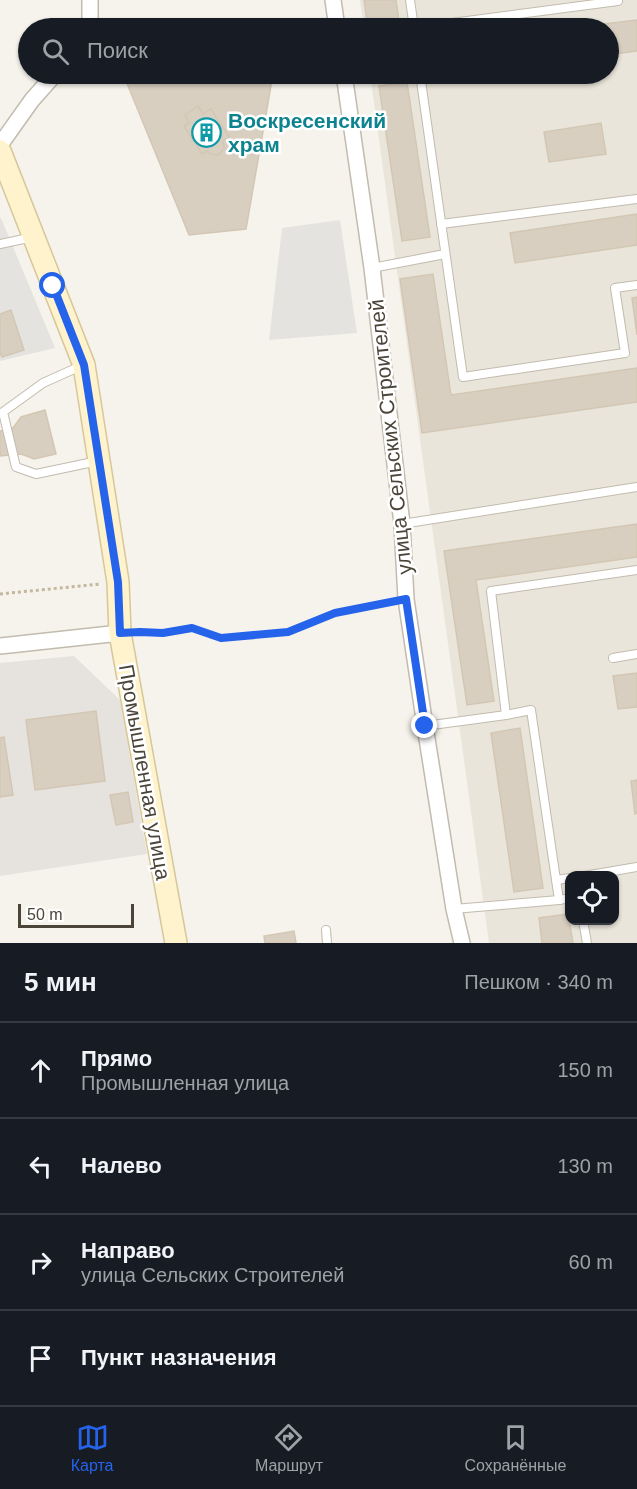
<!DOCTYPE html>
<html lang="ru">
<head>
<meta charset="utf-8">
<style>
	body { margin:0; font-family:Arial,sans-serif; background:#20242c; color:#f1f3f6 }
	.controls { position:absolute; right:18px; bottom:18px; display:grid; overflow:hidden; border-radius:12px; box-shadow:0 2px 4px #0004 }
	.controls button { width:54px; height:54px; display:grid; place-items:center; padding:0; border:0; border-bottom:2px solid #363941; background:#171b24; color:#f1f3f6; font:30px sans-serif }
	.scale { position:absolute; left:18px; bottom:15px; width:116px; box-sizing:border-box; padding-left:6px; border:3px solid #4b4439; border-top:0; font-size:16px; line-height:21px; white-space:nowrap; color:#4b4439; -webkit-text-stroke:4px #fff; paint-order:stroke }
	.stop { position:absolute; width:18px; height:18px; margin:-14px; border:4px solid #2563eb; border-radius:50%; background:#fff }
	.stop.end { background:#2563eb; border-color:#fff; box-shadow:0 2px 6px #0008 }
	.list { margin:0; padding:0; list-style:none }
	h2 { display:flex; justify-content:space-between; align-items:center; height:78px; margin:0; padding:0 24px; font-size:26px }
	h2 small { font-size:20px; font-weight:400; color:#9ea1a6 }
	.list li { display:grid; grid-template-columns:39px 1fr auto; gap:18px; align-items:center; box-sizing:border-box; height:96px; padding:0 24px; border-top:2px solid #363941 }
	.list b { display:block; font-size:22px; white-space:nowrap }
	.list p { margin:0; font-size:20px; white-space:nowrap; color:#9ea1a6 }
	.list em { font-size:20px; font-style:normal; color:#9ea1a6 }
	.icon { flex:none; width:33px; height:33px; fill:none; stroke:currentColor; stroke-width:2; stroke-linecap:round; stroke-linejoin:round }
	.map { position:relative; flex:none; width:637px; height:943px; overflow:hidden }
	.search { position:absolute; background:#171b24; box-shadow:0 2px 4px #0004; left:18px; right:18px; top:18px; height:66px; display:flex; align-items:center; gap:15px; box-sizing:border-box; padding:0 21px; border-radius:33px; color:#9ea1a6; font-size:22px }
	.sheet { height:462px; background:#171b24 }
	nav { display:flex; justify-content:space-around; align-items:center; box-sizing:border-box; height:84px; border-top:2px solid #363941; background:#171b24; font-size:16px; color:#9ea1a6 }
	nav a { display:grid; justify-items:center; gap:3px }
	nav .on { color:#2563eb }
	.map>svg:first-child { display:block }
	.residential { fill:#eae5da; fill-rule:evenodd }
	.industrial { fill:#e6e2dd }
	.parking { fill:#e5e3e0 }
	.building { fill:#d8cfc1; stroke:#d3c7b4; stroke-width:1.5 }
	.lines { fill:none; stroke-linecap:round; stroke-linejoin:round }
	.lane-casing { stroke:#c2bbae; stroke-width:10 }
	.street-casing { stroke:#c2bbae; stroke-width:18 }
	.secondary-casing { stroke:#d6c79b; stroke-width:24 }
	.path { stroke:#c4b79f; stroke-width:3; stroke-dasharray:3 3; stroke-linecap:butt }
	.lane { stroke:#fff; stroke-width:8 }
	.street { stroke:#fff; stroke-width:15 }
	.secondary { stroke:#fff3cd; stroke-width:21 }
	.route { stroke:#2563eb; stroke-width:8 }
	.labels { text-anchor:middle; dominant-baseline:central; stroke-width:5; stroke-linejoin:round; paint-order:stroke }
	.culture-label { font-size:21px; font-weight:bold; fill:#0d838f; stroke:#fff; text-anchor:start }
	.street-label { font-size:21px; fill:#4b4439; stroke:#fff }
</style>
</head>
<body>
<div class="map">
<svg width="637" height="943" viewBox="0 0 637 943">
	<rect width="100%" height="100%" fill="#f6f3ec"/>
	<!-- residential -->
	<path class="residential" d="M 360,0 L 637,0 L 637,943 L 489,943 L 370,74 L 608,74 L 608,28 L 364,28 ZM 570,876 L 614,876 L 614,920 L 570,920 Z"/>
	<!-- industrial -->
	<polygon class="industrial" points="74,656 120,700 147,854 0,876 0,663"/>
	<!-- parking -->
	<g class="parking">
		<polygon points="0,218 1,218 55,348 0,361"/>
		<polygon points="340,220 357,333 269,340 282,228"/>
	</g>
	<!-- building -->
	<g class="building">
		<polygon points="364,0 396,0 400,28 368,28"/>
		<polygon points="637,20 637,51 608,55 608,28 570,28"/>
		<polygon points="273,74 246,229 189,235 126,81"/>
		<polygon points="407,82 430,237 402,241 379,86"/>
		<polygon points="198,106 203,114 211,109 229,137 223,141 224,149 218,155 210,154 207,151 202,154 184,126 189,123 185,115"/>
		<polygon points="601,123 606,154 549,162 544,132"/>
		<polygon points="637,214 637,245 515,263 510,233"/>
		<polygon points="433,274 451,395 637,368 637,402 422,433 400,279"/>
		<polygon points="637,297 637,335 632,298"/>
		<polygon points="11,310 24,350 2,357 0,353 0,314"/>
		<polygon points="45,410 56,454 34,459 21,454 0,456 0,431 13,428 21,417"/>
		<polygon points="637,524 637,557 476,580 494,701 467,705 444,551"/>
		<polygon points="637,673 637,707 618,709 613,676"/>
		<polygon points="96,711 105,781 35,790 26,720"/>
		<polygon points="520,728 543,888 514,892 491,733"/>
		<polygon points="4,737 13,795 0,797 0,738"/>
		<polygon points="637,780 637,813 635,814 631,781"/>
		<polygon points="128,792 133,822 116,825 110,795"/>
		<polygon points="568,914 573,943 542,943 539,918"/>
		<polygon points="294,931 296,943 265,943 264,936"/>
	</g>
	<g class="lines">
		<defs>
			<g id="lane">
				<polyline points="410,0 414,28"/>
				<polyline points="414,28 618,1"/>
				<polyline points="420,74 463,377 625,353 615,288 637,285"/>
				<polyline points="441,224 637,199"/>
				<polyline points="0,244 33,237"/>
				<polyline points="372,268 445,254"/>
				<polyline points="83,365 43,383 3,412 16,467 36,474 98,461"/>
				<polyline points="402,524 637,487"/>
				<polyline points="613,658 637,654"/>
				<polyline points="506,715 491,591 637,570"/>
				<polyline points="425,726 506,715 531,710 559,900"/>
				<polyline points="584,876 637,867"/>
				<polyline points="556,880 570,878"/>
				<polyline points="454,909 559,900 570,898"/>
				<polyline points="583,920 587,943"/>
				<polyline points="326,930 327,943"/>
			</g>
			<g id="street">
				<polyline points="333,0 337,28"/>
				<polyline points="90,28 90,0"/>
				<polyline points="344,74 372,268 402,524 406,599 425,726 454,909 462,943"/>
				<polyline points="0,145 32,100 55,74"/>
				<polyline points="0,646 120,633"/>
			</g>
			<polyline id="secondary" points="0,151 84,365 118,582 120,633 176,943"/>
		</defs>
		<!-- lane casing -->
		<use href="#lane" class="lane-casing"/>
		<!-- street casing -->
		<use href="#street" class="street-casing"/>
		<!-- secondary casing -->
		<use href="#secondary" class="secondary-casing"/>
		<!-- path -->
		<g class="path">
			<polyline points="0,594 100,584"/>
			<polyline points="137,632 163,633 192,628 221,637 288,632 335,613 393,602"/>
		</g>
		<!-- lane -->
		<use href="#lane" class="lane"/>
		<!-- street -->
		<use href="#street" class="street"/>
		<!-- secondary -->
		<use href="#secondary" class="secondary"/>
	</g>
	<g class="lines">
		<!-- route -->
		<polyline class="route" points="53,286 84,365 118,582 120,633 140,632 163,633 192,628 221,638 288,632 335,613 406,599 425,726"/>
	</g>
	<!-- icons -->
	<defs>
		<symbol id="building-ring" viewBox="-11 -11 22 22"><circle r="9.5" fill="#fff" stroke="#0f9aa8" stroke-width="1.5"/><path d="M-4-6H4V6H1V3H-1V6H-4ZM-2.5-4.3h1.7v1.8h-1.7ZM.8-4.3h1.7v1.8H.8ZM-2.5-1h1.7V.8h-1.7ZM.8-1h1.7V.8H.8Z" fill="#0f9aa8"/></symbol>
	</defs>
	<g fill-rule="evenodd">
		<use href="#building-ring" x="190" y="116" width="33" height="33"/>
	</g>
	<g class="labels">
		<!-- culture labels -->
		<g class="culture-label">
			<text x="228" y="120">Воскресенский<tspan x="228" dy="24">храм</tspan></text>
		</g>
		<!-- street labels -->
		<g class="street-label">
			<text transform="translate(390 437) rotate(-96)">улица Сельских Строителей</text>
			<text transform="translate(145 772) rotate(80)">Промышленная улица</text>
		</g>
	</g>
</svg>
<div class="controls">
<button><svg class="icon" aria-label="locate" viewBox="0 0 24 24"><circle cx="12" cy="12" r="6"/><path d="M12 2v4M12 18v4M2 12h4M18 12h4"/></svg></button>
</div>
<div class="scale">50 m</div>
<div class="stop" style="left:53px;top:286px"></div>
<div class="stop end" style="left:425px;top:726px"></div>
<div class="search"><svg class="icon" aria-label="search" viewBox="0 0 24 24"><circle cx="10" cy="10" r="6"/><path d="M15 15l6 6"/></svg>Поиск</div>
</div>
<section class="sheet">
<h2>5 мин<small>Пешком · 340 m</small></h2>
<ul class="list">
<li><svg class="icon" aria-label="ahead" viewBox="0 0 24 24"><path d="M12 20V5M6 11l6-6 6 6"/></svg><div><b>Прямо</b><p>Промышленная улица</p></div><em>150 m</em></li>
<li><svg class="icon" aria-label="left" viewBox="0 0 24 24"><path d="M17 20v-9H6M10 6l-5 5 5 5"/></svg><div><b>Налево</b></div><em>130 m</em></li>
<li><svg class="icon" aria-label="right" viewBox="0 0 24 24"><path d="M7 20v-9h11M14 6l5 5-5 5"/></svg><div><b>Направо</b><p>улица Сельских Строителей</p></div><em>60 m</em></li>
<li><svg class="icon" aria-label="arrive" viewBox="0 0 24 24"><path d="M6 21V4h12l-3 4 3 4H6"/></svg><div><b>Пункт назначения</b></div></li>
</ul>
</section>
<nav>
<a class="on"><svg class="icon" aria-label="map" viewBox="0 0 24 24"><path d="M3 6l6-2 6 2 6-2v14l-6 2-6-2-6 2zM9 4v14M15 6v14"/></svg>Карта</a>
<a><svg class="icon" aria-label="directions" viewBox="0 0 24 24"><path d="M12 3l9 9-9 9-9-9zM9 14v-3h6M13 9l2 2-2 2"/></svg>Маршрут</a>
<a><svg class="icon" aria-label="saved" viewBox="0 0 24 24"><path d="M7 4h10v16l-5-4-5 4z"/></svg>Сохранённые</a>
</nav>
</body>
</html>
